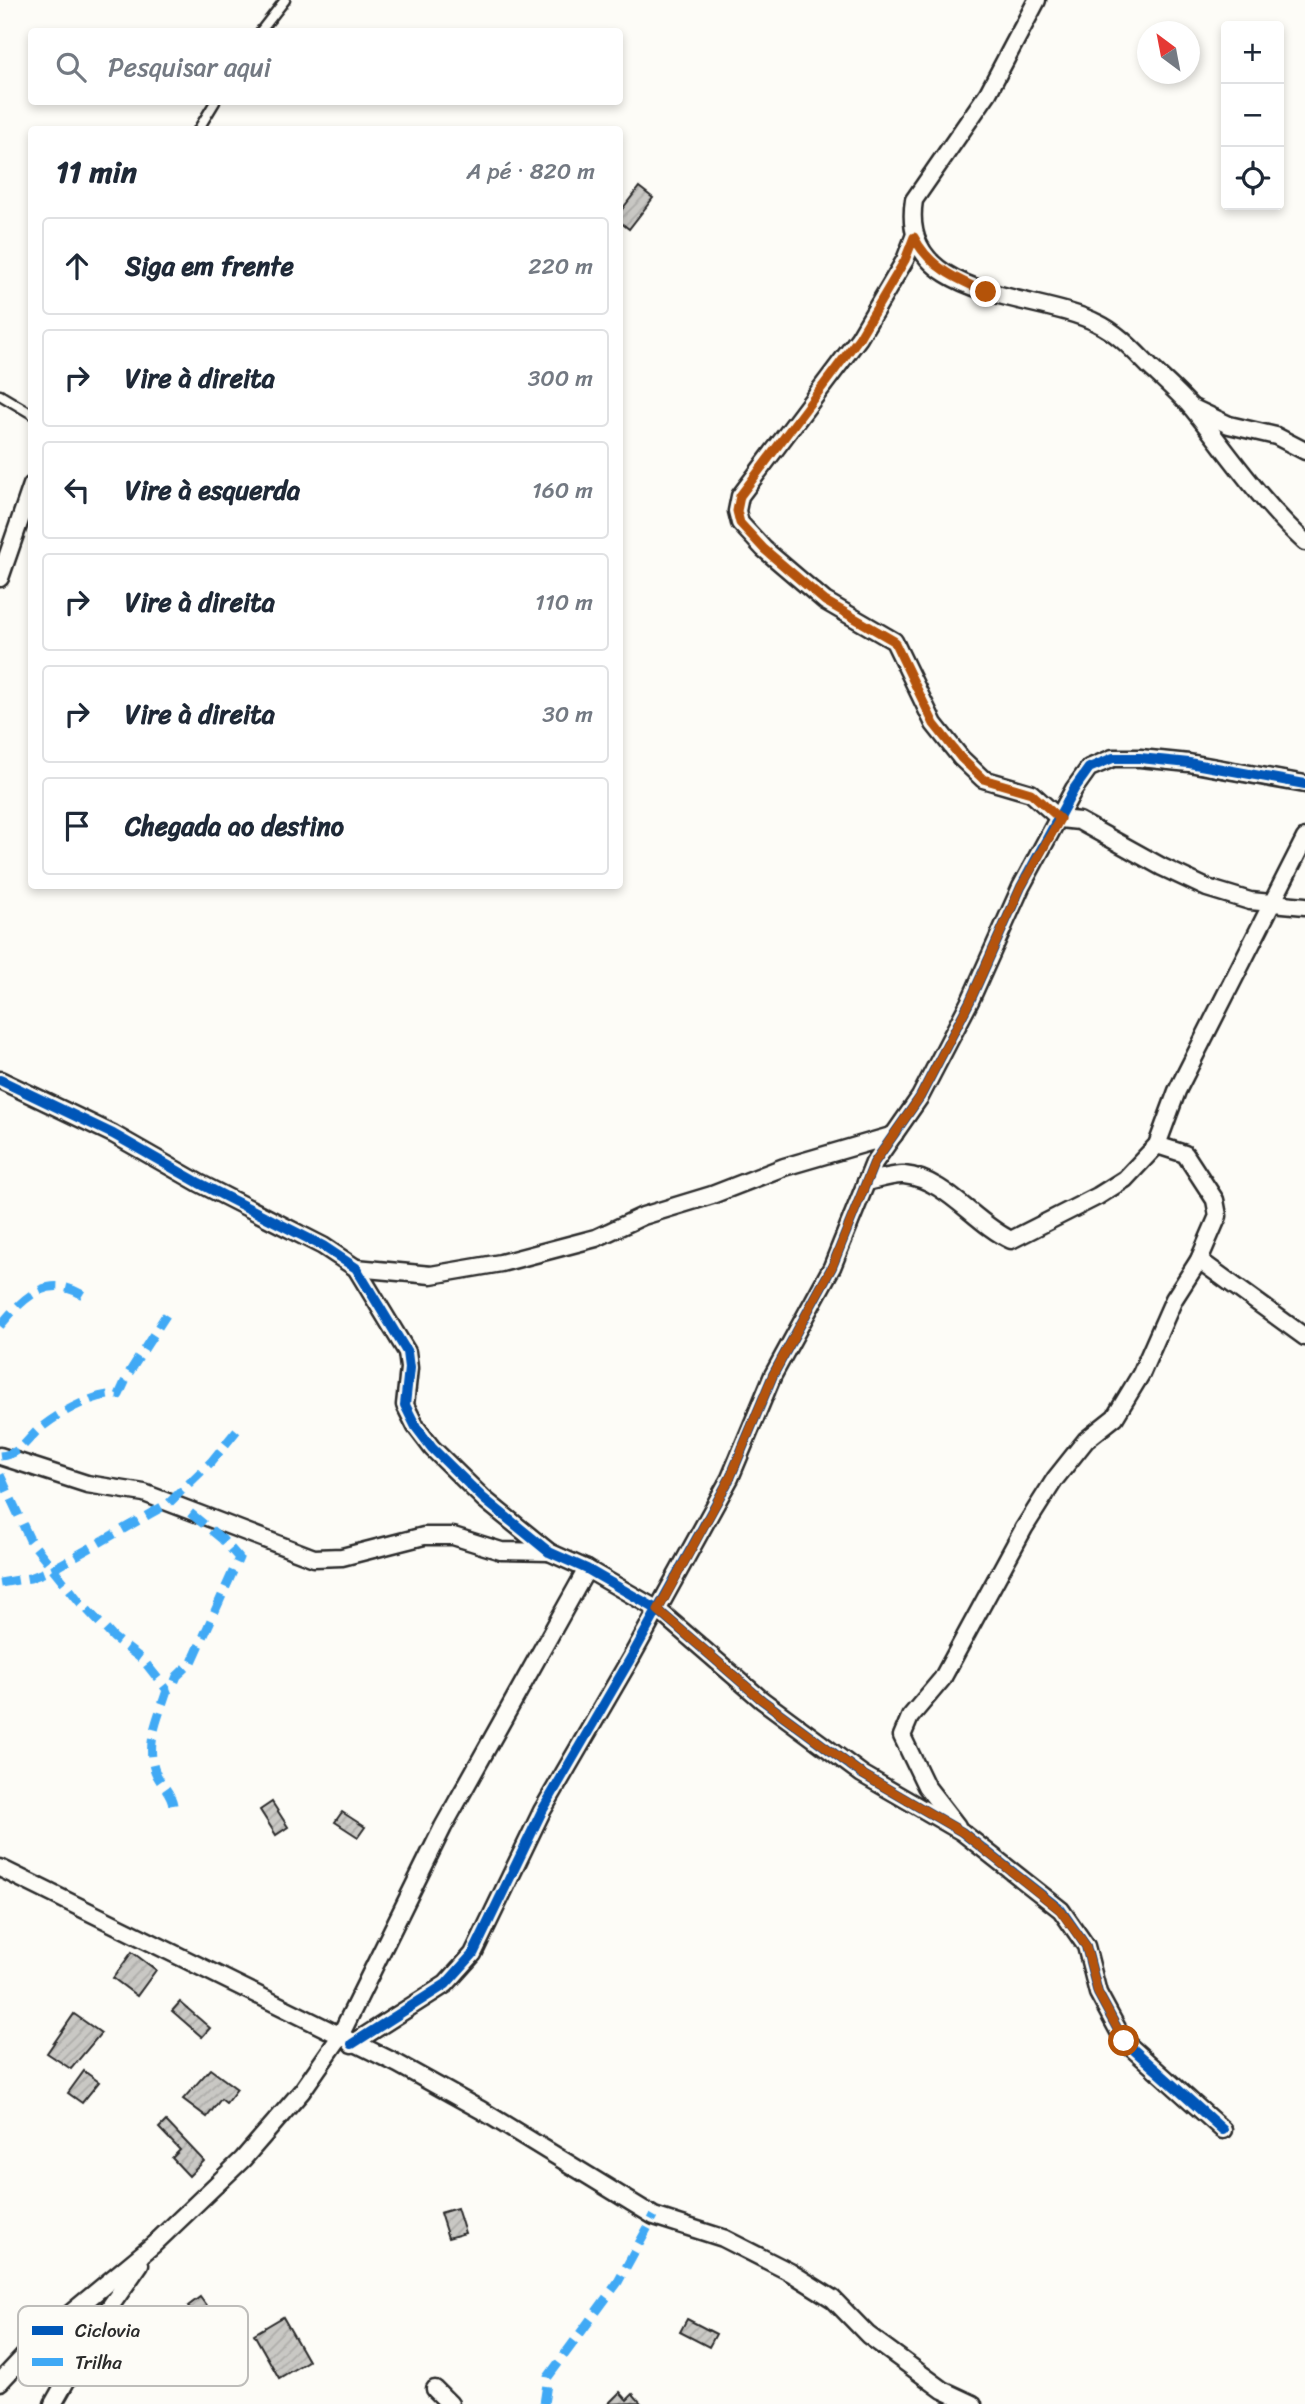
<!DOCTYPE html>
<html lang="pt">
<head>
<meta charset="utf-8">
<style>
	body { margin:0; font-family:Sriracha,sans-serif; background:#f2f2f3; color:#1f2937 }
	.controls { position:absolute; right:21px; top:21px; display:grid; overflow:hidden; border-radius:7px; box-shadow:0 4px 10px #0003 }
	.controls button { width:63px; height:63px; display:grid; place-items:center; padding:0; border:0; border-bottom:2px solid #e0e1e3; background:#fff; color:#1f2937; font:35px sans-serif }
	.compass { position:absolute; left:1137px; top:21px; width:63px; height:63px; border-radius:50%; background:#fff; box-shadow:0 4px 10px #0003; rotate:328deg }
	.stop { position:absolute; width:21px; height:21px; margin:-16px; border:5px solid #b45309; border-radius:50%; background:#fff }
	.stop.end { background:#b45309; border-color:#fff; box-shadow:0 2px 7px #0008 }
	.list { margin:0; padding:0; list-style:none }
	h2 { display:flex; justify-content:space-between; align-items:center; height:91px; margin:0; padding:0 28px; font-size:30px }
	h2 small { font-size:23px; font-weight:400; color:#747a83 }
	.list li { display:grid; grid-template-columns:46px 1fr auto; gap:21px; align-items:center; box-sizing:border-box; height:98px; margin:0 14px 14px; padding:0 14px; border:2px solid #e0e1e3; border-radius:7px }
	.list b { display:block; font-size:26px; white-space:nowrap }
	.list em { font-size:23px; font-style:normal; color:#747a83 }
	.icon { flex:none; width:38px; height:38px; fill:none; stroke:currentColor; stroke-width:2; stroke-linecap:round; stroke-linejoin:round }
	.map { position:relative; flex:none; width:1305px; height:2404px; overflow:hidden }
	.search { position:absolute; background:#fff; box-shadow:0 4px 10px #0003; left:28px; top:28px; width:595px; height:77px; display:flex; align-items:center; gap:18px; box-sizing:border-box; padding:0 24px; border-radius:7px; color:#747a83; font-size:26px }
	.panel { position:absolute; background:#fff; box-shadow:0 4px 10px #0003; left:28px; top:126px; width:595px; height:763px; border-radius:7px }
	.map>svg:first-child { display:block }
	.building { fill:url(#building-hatch); stroke:#2b2b2b; stroke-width:2 }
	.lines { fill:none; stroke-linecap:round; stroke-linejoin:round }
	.service-casing { stroke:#2b2b2b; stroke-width:13 }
	.minor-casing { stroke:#2b2b2b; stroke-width:21 }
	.service { stroke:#fdfcf7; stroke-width:8 }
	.minor { stroke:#fdfcf7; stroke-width:16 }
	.quiet { stroke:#3fa9f5; stroke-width:9; stroke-dasharray:18 9; stroke-linecap:butt }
	.cycleway-casing { stroke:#fdfcf7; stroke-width:15 }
	.cycleway { stroke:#0057b8; stroke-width:10 }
	.route { stroke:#b45309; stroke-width:9 }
	.key { fill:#fdfcf7; stroke:#bebdba; stroke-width:2 }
	.key-label { font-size:19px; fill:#2b2b2b }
</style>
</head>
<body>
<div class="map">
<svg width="1305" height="2404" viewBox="0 0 1305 2404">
	<defs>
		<pattern id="building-hatch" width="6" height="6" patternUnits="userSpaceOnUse" patternTransform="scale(1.75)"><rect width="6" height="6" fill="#c9c8c4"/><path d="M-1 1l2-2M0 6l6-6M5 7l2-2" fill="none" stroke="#adaca9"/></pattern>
	</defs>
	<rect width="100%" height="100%" fill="#fdfcf7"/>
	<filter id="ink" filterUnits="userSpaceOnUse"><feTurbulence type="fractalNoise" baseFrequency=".0143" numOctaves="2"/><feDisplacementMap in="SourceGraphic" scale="14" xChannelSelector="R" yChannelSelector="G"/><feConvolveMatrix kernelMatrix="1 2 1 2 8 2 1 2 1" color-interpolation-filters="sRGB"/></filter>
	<g filter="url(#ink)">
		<!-- building -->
		<g class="building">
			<polygon points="639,187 653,198 629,229 620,222 620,212"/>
			<polygon points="272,1802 288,1827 276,1835 260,1810"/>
			<polygon points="342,1812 365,1827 358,1837 335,1822"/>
			<polygon points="132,1952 156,1970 137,1996 113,1978"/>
			<polygon points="180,2002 210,2028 202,2037 172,2011"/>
			<polygon points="74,2014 101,2033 71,2069 47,2053"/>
			<polygon points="210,2069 237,2089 226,2103 221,2099 207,2117 183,2099"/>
			<polygon points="84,2071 99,2082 82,2103 68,2093"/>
			<polygon points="166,2121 204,2161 189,2176 172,2158 180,2150 159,2128"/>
			<polygon points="457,2208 465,2233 448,2238 440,2213"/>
			<polygon points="200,2297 216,2319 190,2338 186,2334 190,2331 182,2319 192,2311 188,2306"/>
			<polygon points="283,2317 308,2361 279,2378 254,2334"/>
			<polygon points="687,2319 716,2334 709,2347 680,2332"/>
			<polygon points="620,2392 627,2400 633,2394 641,2403 608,2404"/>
		</g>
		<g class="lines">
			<defs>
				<g id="service">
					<polyline points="260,32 285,0"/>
					<polyline points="198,130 215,102"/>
					<polyline points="0,395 32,414"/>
				</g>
				<g id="minor">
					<path d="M 1037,0 L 988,93 L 914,200 C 898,302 1037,292 1097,323 C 1118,333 1133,350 1150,367 C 1164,380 1179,393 1192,408 C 1230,455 1260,501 1305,542"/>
					<polyline points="914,237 905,260 859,338 740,496 737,511 740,523 764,549 825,601 894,641 934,724 961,758 983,779 1031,793 1060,819 1079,821 1162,867 1207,888 1250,901 1305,906"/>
					<polyline points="1193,408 1229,425 1276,436 1305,451"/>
					<polyline points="0,578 32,485"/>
					<polyline points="0,1080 113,1134 199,1183 323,1246 356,1268 407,1352 409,1368 405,1405 416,1427 432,1448 484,1499 549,1552 587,1569 658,1610 762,1700 862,1774 962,1832 1061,1910 1086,1946 1098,1993 1124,2041 1223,2130"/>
					<path d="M 866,1182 C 877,1180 893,1174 904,1175 C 946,1179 974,1223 1011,1240 L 1098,1196 L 1125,1179 L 1157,1145 L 1177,1091 L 1305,838"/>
					<polyline points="1199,1260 1305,1337"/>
					<polyline points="356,1268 431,1275 501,1263 596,1238 643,1216 712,1195 784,1167 894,1135"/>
					<polyline points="0,1456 87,1484 144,1493 314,1558 342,1557 424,1536 453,1536 501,1551 549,1552"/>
					<polyline points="957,1826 926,1786 902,1736 910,1717 942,1679 1024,1528 1055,1479 1086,1440 1115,1417 1141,1374 1174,1299 1199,1260 1218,1216 1215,1200 1185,1154 1157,1145"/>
					<polyline points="0,1868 398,2064 481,2110 654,2216 723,2238 790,2272 833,2299 868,2335 943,2390 973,2404"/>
					<polyline points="352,2044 446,1984 473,1954 542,1811 632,1656 730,1478 773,1375 832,1267 874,1163 920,1097 970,1001 1021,887 1074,789 1089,768 1113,758 1140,758 1189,763 1305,784"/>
					<polyline points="0,2382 43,2336 153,2245 243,2159 302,2091 339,2038 443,1827 587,1569"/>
					<polyline points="435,2389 450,2404"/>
					<polyline points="53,2404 100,2321 140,2264"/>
				</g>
			</defs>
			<!-- service casing -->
			<use href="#service" class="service-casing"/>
			<!-- minor casing -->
			<use href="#minor" class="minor-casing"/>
			<!-- service -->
			<use href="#service" class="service"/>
			<!-- minor -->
			<use href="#minor" class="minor"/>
			<!-- quiet -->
			<g class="quiet">
				<path d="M 0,1326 C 23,1298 47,1273 83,1295"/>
				<path d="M 0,1456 C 19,1454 23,1445 35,1433 C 51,1417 96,1391 119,1395 L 129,1373 L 166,1315"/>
				<polyline points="0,1475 30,1540 79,1601 114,1638 143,1660 167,1690"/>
				<polyline points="0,1583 30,1578 53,1569 169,1503 211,1462 242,1424"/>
				<path d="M 173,1805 C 171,1791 159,1783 155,1771 C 145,1743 159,1716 167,1690 L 172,1688 L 177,1676 L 192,1662 L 239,1558 L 222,1539 L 184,1508"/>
				<polyline points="544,2404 548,2377 618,2282 654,2216"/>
			</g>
			<defs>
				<g id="cycleway">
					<polyline points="0,1080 113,1134 199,1183 323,1246 356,1268 407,1352 409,1368 405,1405 416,1427 432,1448 484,1499 549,1552 587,1569 658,1610 762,1700 862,1774 962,1832 1061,1910 1086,1946 1098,1993 1124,2041 1223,2130"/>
					<polyline points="352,2044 446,1984 473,1954 542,1811 632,1656 730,1478 773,1375 832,1267 874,1163 920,1097 970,1001 1021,887 1074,789 1089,768 1113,758 1140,758 1189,763 1305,784"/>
				</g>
			</defs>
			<!-- cycleway casing -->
			<use href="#cycleway" class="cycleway-casing"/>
			<!-- cycleway -->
			<use href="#cycleway" class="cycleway"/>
		</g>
	</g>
	<g class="lines" filter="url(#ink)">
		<!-- route -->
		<path class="route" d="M 986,292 C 956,279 929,267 914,237 L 905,260 L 859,338 L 740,496 L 737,511 L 740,523 L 764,549 L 825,601 L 894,641 L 934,724 L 961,758 L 983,779 L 1031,793 L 1060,819 L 1021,887 L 970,1001 L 920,1097 L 874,1163 L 832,1267 L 773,1375 L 730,1478 L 658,1610 L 762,1700 L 862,1774 L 962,1832 L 1060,1910 L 1086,1946 L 1098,1993 L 1124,2041"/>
	</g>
	<!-- legend -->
	<rect x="18" y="2306" width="230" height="80" rx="10" class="key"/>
	<rect x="32" y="2326" width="31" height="9" fill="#0057b8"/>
	<rect x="32" y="2358" width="31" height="8" fill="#3fa9f5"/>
	<g class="key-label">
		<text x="75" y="2337">Ciclovia</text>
		<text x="75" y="2369">Trilha</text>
	</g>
</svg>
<div class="controls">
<button>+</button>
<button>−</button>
<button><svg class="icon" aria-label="locate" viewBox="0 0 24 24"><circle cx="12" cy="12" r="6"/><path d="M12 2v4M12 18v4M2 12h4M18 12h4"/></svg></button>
</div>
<svg class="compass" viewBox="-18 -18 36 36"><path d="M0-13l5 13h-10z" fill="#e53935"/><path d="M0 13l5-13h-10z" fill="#747a83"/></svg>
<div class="stop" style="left:1124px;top:2041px"></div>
<div class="stop end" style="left:986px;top:292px"></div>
<div class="search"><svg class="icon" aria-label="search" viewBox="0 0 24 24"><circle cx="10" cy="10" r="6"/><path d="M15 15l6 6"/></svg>Pesquisar aqui</div>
<section class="panel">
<h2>11 min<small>A pé · 820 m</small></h2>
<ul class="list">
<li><svg class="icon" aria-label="ahead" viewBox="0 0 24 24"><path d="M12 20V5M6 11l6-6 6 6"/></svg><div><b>Siga em frente</b></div><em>220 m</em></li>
<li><svg class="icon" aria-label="right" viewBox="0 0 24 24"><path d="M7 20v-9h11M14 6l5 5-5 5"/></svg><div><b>Vire à direita</b></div><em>300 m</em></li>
<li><svg class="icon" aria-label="left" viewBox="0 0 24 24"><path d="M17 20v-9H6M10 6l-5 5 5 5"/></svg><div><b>Vire à esquerda</b></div><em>160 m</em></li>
<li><svg class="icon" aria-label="right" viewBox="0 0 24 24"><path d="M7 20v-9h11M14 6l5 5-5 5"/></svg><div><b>Vire à direita</b></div><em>110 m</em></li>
<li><svg class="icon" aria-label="right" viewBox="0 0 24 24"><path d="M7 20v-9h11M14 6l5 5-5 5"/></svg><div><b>Vire à direita</b></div><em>30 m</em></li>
<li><svg class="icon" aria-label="arrive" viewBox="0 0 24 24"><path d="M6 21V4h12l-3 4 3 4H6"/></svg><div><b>Chegada ao destino</b></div></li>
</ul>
</section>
</div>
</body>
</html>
